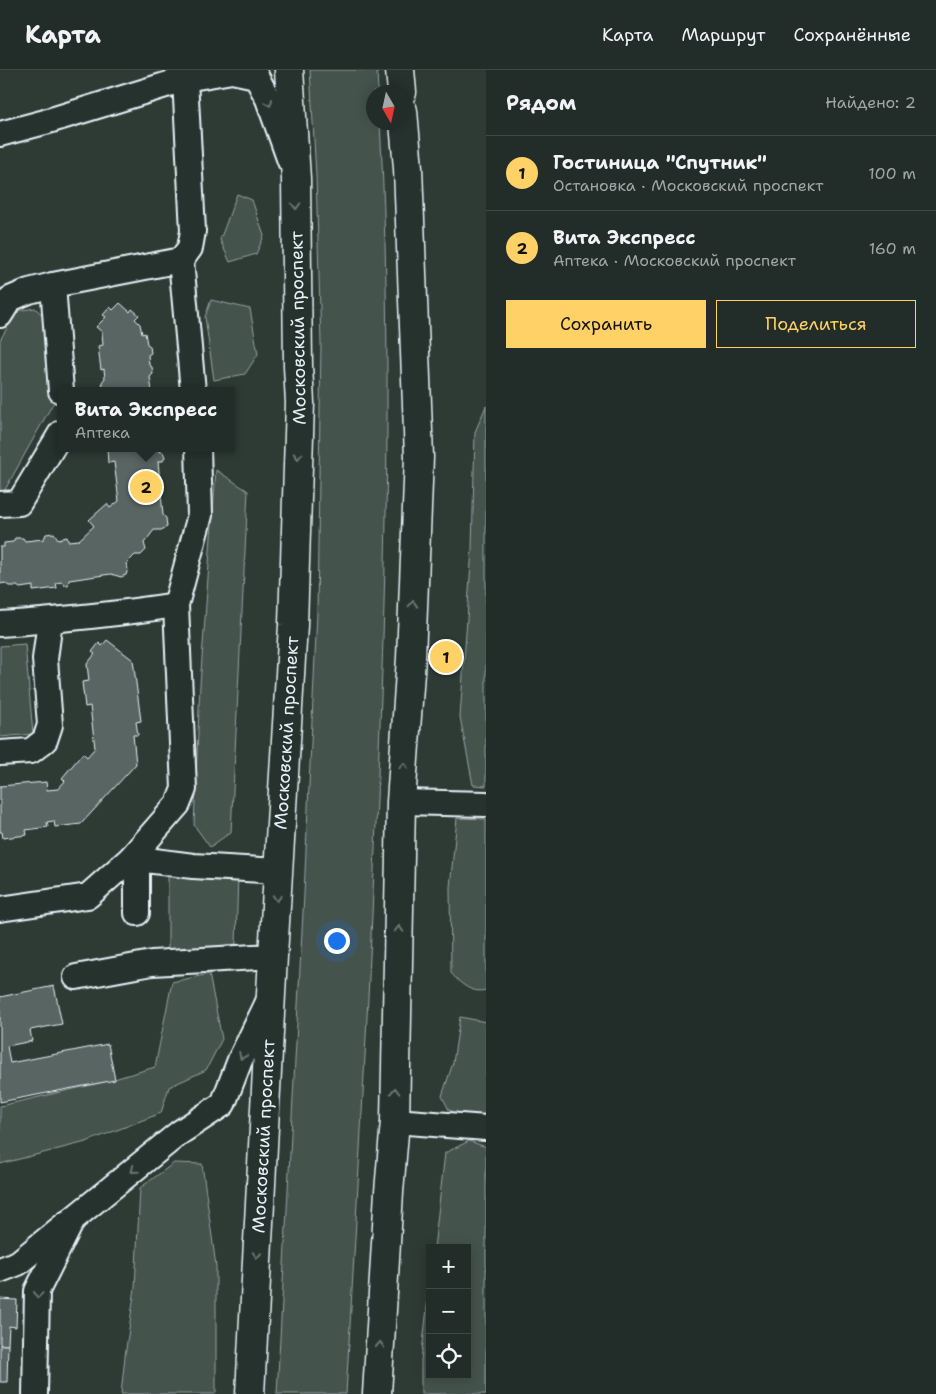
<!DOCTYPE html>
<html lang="ru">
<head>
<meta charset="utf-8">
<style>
	body { margin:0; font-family:"Shantell Sans",sans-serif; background:#2a3430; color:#f1f3f6 }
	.controls { position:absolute; right:15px; bottom:15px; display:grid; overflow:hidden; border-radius:0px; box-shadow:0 2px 12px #0003 }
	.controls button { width:45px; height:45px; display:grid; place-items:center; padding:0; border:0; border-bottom:1px solid #3f4845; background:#222c28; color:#f1f3f6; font:25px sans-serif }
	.compass { position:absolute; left:366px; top:15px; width:45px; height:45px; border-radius:50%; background:#222c28; box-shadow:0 2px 12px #0003; rotate:171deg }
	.you { position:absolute; left:336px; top:870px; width:18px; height:18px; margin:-12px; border:4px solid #fff; border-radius:50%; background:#1a73e8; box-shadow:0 0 0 8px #1a73e833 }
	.badge { display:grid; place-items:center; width:32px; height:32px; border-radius:50%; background:#ffd166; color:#111; font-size:16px; font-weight:700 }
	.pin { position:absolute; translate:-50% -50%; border:2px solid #fff; box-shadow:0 1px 5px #0006 }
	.popup { position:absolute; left:57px; top:317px; width:178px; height:65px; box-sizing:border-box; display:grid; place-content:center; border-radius:0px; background:#222c28; filter:drop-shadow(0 1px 4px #0005); font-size:16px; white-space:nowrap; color:#a2a7a8 }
	.popup b { font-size:19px; color:#f1f3f6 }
	.popup::after { content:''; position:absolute; left:50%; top:100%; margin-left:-10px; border:10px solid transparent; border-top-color:#222c28 }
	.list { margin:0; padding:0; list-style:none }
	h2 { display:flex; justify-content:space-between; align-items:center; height:65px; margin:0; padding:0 20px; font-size:21px }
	h2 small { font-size:16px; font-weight:400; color:#a2a7a8 }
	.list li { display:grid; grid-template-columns:32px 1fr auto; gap:15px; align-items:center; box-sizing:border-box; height:75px; padding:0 20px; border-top:1px solid #3f4845 }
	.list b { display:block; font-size:19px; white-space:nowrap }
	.list p { margin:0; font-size:16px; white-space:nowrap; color:#a2a7a8 }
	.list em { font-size:16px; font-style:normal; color:#a2a7a8 }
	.actions { display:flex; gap:10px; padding:15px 20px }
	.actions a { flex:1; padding:11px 0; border:1px solid #ffd166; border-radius:0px; text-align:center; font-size:18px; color:#ffd166 }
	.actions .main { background:#ffd166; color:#111 }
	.icon { flex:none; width:28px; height:28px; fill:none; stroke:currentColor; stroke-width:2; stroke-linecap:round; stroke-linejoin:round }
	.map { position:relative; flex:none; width:486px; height:1324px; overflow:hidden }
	header { display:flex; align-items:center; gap:30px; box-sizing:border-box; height:70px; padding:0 25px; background:#222c28; border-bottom:1px solid #3f4845 }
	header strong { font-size:24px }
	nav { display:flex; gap:28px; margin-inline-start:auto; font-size:18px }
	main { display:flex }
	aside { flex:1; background:#222c28 }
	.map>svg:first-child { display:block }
	.green { fill:#45524e; stroke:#96a2a3 }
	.building { fill:#596563; stroke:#e8f1f8 }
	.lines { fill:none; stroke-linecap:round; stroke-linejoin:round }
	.minor-casing { stroke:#e8f1f8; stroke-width:28 }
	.major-casing { stroke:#e8f1f8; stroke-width:31 }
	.minor { stroke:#26332d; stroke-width:24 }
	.major { stroke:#26332d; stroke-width:28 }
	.oneway { stroke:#6a7674 }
	.labels { text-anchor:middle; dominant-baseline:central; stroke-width:4; stroke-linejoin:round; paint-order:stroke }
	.street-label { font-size:18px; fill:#e8f1f8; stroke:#26332d }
</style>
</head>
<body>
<header>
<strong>Карта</strong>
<nav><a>Карта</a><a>Маршрут</a><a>Сохранённые</a></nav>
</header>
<main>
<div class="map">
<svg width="486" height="1324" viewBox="0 0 486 1324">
	<rect width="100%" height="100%" fill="#2e3b35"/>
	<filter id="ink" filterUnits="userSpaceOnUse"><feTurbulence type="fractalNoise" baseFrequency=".02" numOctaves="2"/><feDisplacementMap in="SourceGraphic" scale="10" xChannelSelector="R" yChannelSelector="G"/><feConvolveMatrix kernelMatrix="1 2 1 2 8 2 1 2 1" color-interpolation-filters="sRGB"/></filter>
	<g filter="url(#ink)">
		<!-- green -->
		<g class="green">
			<path d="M 310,0 L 377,0 L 378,22 L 373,22 L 373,52 L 380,53 C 392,270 387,487 378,705 C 370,911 358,1118 346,1324 L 277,1324 L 304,824 L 317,543 L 321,273 L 316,105 Z"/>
			<polygon points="237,124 252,130 264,166 256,184 230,192 220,170"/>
			<polygon points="211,230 250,239 258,284 245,304 214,310 205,247"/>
			<polygon points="35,238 47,249 56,328 1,427 0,428 0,270 17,241"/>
			<polygon points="486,336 486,716 473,715 460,647 472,479 475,362"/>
			<polygon points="216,400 248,421 231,762 210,777 194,755 200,615"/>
			<polygon points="25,574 33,664 0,667 0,576"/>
			<path d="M 457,748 L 486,749 L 486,920 C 471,924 460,913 451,903 L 450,817 Z"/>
			<polygon points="168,797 238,801 236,874 168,882"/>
			<polygon points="209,904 222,969 206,1000 169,1017 161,1043 86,1072 0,1094 0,1036 104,1012 155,997 172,912"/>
			<polygon points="460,947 486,952 486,1044 473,1049 449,1040 442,1026 453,993"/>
			<polygon points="469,1071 486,1077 486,1324 421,1324 421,1290 430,1212 430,1305 467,1305 467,1178 434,1178 445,1083"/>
			<polygon points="174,1093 202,1094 216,1196 216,1321 215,1324 121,1324 125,1286 135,1218 140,1118"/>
		</g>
		<!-- building -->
		<g class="building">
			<polygon points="120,233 130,242 132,239 139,245 135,249 140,254 142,264 145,263 147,274 150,276 151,283 148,285 149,295 152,297 153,304 150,307 152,321 106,321 103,319 102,312 105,308 104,299 101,300 98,276 103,275 102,262 96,257 106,247 103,245 110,237 113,240"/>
			<polygon points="107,378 159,378 159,382 163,382 165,387 163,391 158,391 163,445 166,448 167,457 161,460 154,460 144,473 146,480 141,485 135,485 126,494 128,499 126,505 121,507 111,504 69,510 68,515 64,515 61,512 56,513 57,518 33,521 33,516 20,518 17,516 9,516 5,513 0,514 0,477 4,477 4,473 13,472 15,468 23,468 25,471 44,469 46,464 54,463 58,469 67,467 68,471 79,470 94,456 89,450 107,434 110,438 119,431 114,392 108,393"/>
			<polygon points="107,570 133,590 141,651 136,652 138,665 133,665 136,694 81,754 55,757 54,751 47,752 48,757 26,760 27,765 3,768 2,762 0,762 0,716 46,712 47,720 58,719 65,711 62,708 83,683 87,687 95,678 90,636 85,637 82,612 89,611 87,594 95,584 92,582 99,573 102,576"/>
			<polygon points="54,916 62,954 30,960 32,971 7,976 10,993 108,974 115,1010 0,1032 0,927"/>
			<polygon points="0,1229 17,1230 16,1257 9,1256 8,1275 0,1275"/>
			<polygon points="0,1275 8,1275 7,1312 0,1312"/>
		</g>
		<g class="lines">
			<defs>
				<g id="minor">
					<polyline points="0,64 45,52 185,9 232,1 256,6 268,29 290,91"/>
					<polyline points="181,190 193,321"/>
					<polyline points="53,215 61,321"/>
					<polyline points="0,245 10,229 29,221 53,215 181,190 190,178 193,161 185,9"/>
					<polyline points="0,434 19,433 61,363"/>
					<path d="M 0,554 C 59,550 118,544 176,535"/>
					<polyline points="0,683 31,681 45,670 50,655 45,589 50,551"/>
					<polyline points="401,732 486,734"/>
					<polyline points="0,839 88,826 131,788 178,734 184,719 176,535 200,445 198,378"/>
					<polyline points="137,843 137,804 131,788 193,796 279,801"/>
					<polyline points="76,907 152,893 273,886"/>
					<polyline points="395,1051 486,1058"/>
					<polyline points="0,1200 18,1193 67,1153"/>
					<polyline points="35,1324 37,1221 73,1149 179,1063 223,1034 240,990 269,930"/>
				</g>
				<g id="major">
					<polyline points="400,0 402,22"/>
					<path id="s1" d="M 250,1324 L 273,886 L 293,555 L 300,333 L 298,296 L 296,109 L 289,0"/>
					<polyline points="377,1324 389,1122 395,1051 401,732 411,588 419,387 408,98 403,41"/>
				</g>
			</defs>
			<!-- minor casing -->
			<use href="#minor" class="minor-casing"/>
			<!-- major casing -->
			<use href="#major" class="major-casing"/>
			<!-- minor -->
			<use href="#minor" class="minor"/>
			<!-- major -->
			<use href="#major" class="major"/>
		</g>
		<!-- one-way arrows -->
		<defs><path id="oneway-chevron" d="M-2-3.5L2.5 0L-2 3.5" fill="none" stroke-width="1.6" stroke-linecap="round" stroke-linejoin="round" transform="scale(1.25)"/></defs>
		<g class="oneway">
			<use href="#oneway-chevron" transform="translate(269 33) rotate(68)"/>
			<use href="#oneway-chevron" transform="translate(296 136) rotate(89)"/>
			<use href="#oneway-chevron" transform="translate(298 386) rotate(92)"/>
			<use href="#oneway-chevron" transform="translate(413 534) rotate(-88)"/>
			<use href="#oneway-chevron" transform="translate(404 696) rotate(-86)"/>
			<use href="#oneway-chevron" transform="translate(277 828) rotate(94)"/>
			<use href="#oneway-chevron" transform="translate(399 859) rotate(-89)"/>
			<use href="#oneway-chevron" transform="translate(242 986) rotate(115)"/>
			<use href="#oneway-chevron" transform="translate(395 1021) rotate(-89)"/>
			<use href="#oneway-chevron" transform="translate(134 1100) rotate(141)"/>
			<use href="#oneway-chevron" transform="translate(257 1185) rotate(93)"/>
			<use href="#oneway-chevron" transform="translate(38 1225) rotate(98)"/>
			<use href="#oneway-chevron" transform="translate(380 1275) rotate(-87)"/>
		</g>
	</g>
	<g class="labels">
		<!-- street labels -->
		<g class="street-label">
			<text transform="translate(298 258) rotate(-91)">Московский проспект</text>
			<text stroke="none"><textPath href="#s1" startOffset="662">Московский проспект</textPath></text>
			<text stroke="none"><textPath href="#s1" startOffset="258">Московский проспект</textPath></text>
		</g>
	</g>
</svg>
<div class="controls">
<button>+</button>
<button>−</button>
<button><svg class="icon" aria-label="locate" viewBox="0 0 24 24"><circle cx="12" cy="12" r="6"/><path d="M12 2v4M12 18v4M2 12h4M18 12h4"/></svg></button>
</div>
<svg class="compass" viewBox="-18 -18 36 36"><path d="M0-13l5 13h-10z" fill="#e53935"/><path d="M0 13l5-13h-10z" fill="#a2a7a8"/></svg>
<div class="you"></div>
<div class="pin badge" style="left:446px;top:587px">1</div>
<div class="pin badge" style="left:146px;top:417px">2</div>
<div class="popup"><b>Вита Экспресс</b>Аптека</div>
</div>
<aside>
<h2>Рядом<small>Найдено: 2</small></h2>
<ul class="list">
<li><span class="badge">1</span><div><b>Гостиница &quot;Спутник&quot;</b><p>Остановка · Московский проспект</p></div><em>100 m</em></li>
<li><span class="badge">2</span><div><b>Вита Экспресс</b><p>Аптека · Московский проспект</p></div><em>160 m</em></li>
</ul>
<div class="actions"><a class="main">Сохранить</a><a>Поделиться</a></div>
</aside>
</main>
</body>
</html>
